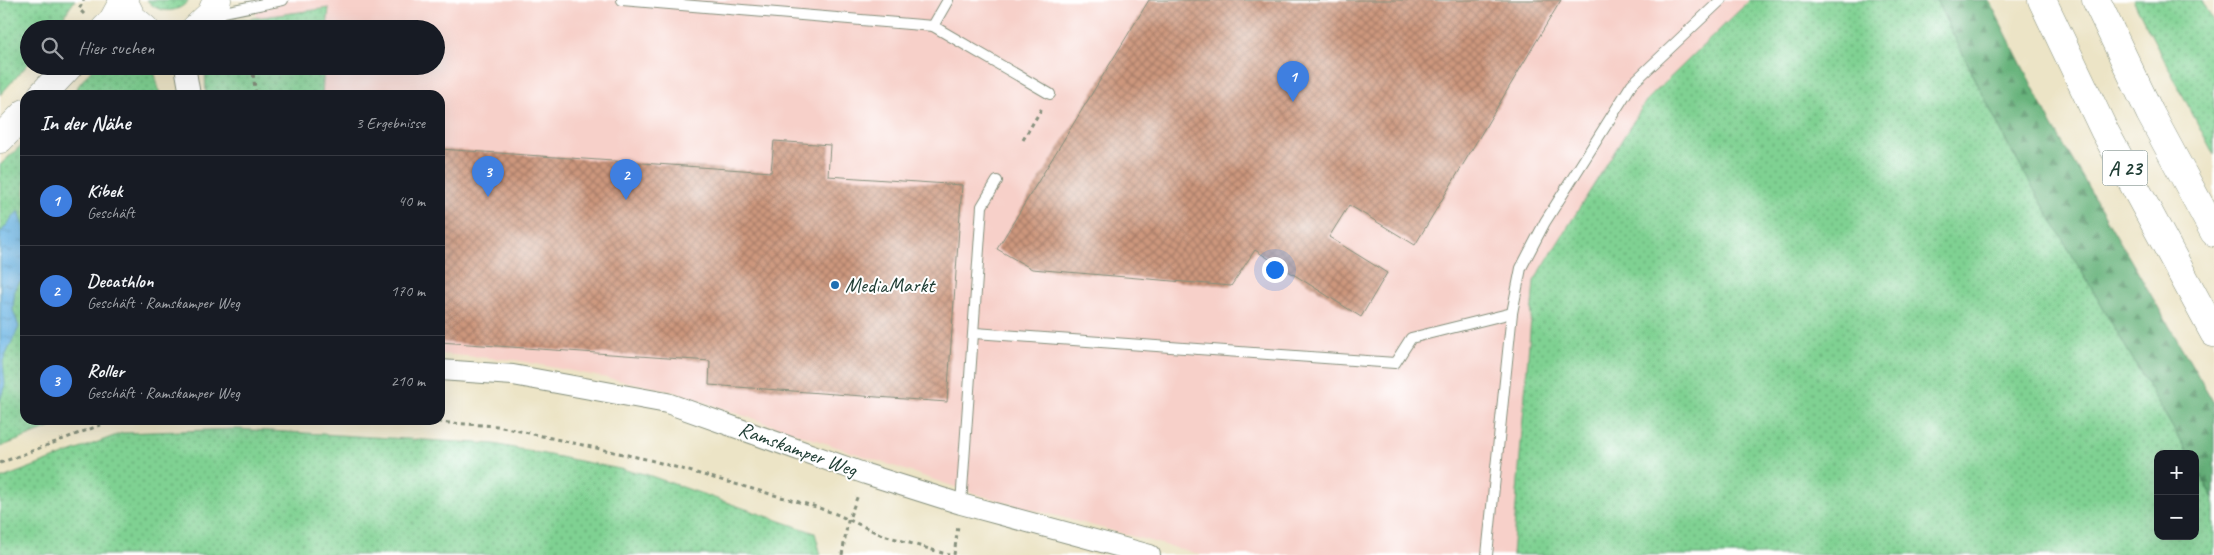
<!DOCTYPE html>
<html lang="de">
<head>
<meta charset="utf-8">
<style>
	body { margin:0; font-family:Caveat,sans-serif; background:#20242c; color:#f1f3f6 }
	.controls { position:absolute; right:15px; bottom:15px; display:grid; overflow:hidden; border-radius:10px; box-shadow:0 5px 20px #0002 }
	.controls button { width:45px; height:45px; display:grid; place-items:center; padding:0; border:0; border-bottom:1px solid #363941; background:#171b24; color:#f1f3f6; font:25px sans-serif }
	.you { position:absolute; left:1274px; top:269px; width:18px; height:18px; margin:-12px; border:4px solid #fff; border-radius:50%; background:#1a73e8; box-shadow:0 0 0 8px #1a73e833 }
	.badge { display:grid; place-items:center; width:32px; height:32px; border-radius:50%; background:#1f6fb2; color:#fff; font-size:16px; font-weight:700 }
	.pin { position:absolute; translate:-50% -41px; filter:drop-shadow(0 1px 2px #0008) }
	.pin::after { content:''; position:absolute; top:26px; width:18px; height:15px; background:inherit; clip-path:polygon(0 0,100% 0,50% 100%) }
	.list { margin:0; padding:0; list-style:none }
	h2 { display:flex; justify-content:space-between; align-items:center; height:65px; margin:0; padding:0 20px; font-size:21px }
	h2 small { font-size:16px; font-weight:400; color:#9ea1a6 }
	.list li { display:grid; grid-template-columns:32px 1fr auto; gap:15px; align-items:center; box-sizing:border-box; height:90px; padding:0 20px; border-top:1px solid #363941 }
	.list b { display:block; font-size:19px; white-space:nowrap }
	.list p { margin:0; font-size:16px; white-space:nowrap; color:#9ea1a6 }
	.list em { font-size:16px; font-style:normal; color:#9ea1a6 }
	.icon { flex:none; width:28px; height:28px; fill:none; stroke:currentColor; stroke-width:2; stroke-linecap:round; stroke-linejoin:round }
	.map { position:relative; flex:none; width:2214px; height:555px; overflow:hidden }
	.search { position:absolute; background:#171b24; box-shadow:0 5px 20px #0002; left:20px; top:20px; width:425px; height:55px; display:flex; align-items:center; gap:12px; box-sizing:border-box; padding:0 18px; border-radius:28px; color:#9ea1a6; font-size:19px }
	.panel { position:absolute; background:#171b24; box-shadow:0 5px 20px #0002; left:20px; top:90px; width:425px; height:335px; border-radius:15px }
	.map>svg:first-child { display:block }
	.built { fill:#f7d0c9 }
	.grass { fill:url(#grass-dots); stroke:#4f8763 }
	.forest { fill:url(#forest-firs); stroke:#437858 }
	.water { fill:url(#water-ripples); stroke:#467a8c }
	.building { fill:url(#building-cross-hatch) }
	.lines { fill:none; stroke-linecap:round; stroke-linejoin:round }
	.lane-casing { stroke:#86907d; stroke-width:12 }
	.street-casing { stroke:#86907d; stroke-width:22 }
	.secondary-casing { stroke:#86907d; stroke-width:29 }
	.highway-casing { stroke:#86907d; stroke-width:29 }
	.path { stroke:#86907d; stroke-width:3; stroke-dasharray:4 4; stroke-linecap:butt }
	.lane { stroke:#fff; stroke-width:10 }
	.street { stroke:#fff; stroke-width:20 }
	.secondary { stroke:#fff; stroke-width:28 }
	.highway { stroke:#fff; stroke-width:28 }
	.poi-dot { fill:#1f6fb2; stroke:#fff; stroke-width:2 }
	.labels { text-anchor:middle; dominant-baseline:central; stroke-width:4; stroke-linejoin:round; paint-order:stroke }
	.shield { fill:#fff; stroke:#627771; stroke-width:1 }
	.shield-label { font-size:20px; font-weight:bold; fill:#1f3d34 }
	.poi-label { font-size:21px; fill:#1f3d34; stroke:#fff; text-anchor:start }
	.street-label { font-size:21px; fill:#1f3d34; stroke:#fff }
</style>
</head>
<body>
<div class="map">
<svg width="2214" height="555" viewBox="0 0 2214 555">
	<defs>
		<pattern id="grass-dots" width="8" height="8" patternUnits="userSpaceOnUse" patternTransform="scale(1.25)"><rect width="8" height="8" fill="#7fd192"/><path d="M2 2h.1M6 6h.1" fill="none" stroke="#67ab78" stroke-width="1.8" stroke-linecap="round"/></pattern>
		<pattern id="forest-firs" width="22" height="20" patternUnits="userSpaceOnUse" patternTransform="scale(1.25)"><rect width="22" height="20" fill="#67b37c"/><path d="M5 1l3.5 6h-7zM16 11l3.5 6h-7z" fill="#549366"/></pattern>
		<pattern id="water-ripples" width="26" height="14" patternUnits="userSpaceOnUse" patternTransform="scale(1.25)"><rect width="26" height="14" fill="#6cb6e5"/><path d="M2 4q2-2 4 0t4 0M15 11q2-2 4 0t4 0" fill="none" stroke="#5895ba"/></pattern>
		<pattern id="building-cross-hatch" width="8" height="8" patternUnits="userSpaceOnUse" patternTransform="scale(1.25)"><rect width="8" height="8" fill="#cd977d"/><path d="M0 0l8 8M0 8l8-8" fill="none" stroke="#a67c67"/></pattern>
	</defs>
	<rect width="100%" height="100%" fill="#fff"/>
	<filter id="ink" filterUnits="userSpaceOnUse"><feTurbulence type="fractalNoise" baseFrequency=".02" numOctaves="2"/><feDisplacementMap in="SourceGraphic" scale="10" xChannelSelector="R" yChannelSelector="G"/><feConvolveMatrix kernelMatrix="1 2 1 2 8 2 1 2 1" color-interpolation-filters="sRGB"/></filter>
	<filter id="wash" filterUnits="userSpaceOnUse"><feTurbulence type="fractalNoise" baseFrequency=".0096" numOctaves="4" result="noise"/><feDisplacementMap in="SourceGraphic" scale="20" xChannelSelector="R" yChannelSelector="G"/><feGaussianBlur stdDeviation="1.12" result="paint"/><feColorMatrix in="noise" values="0 0 0 0 0 0 0 0 0 0 0 0 0 0 0 0 0 1.4 0 .05"/><feComposite in="paint" operator="in"/></filter>
	<g filter="url(#wash)">
		<rect width="100%" height="100%" fill="#ece4c6"/>
		<!-- built -->
		<polygon class="built" points="256,0 1750,0 1646,101 1534,281 1512,555 1202,555 979,495 668,390 515,360 440,354 440,95 206,95 205,66 436,66 436,29 216,29 233,21 256,17"/>
		<!-- grass -->
		<g class="grass">
			<polygon points="0,0 75,0 55,29 29,29 29,63 0,95"/>
			<path d="M 147,0 L 189,0 C 178,14 158,14 147,0 Z"/>
			<polygon points="1750,0 1936,0 2008,145 2188,454 2158,454 2158,536 2195,536 2195,466 2214,498 2214,555 1512,555 1534,281 1646,101"/>
			<polygon points="2133,0 2202,0 2214,23 2214,155"/>
			<polygon points="329,8 327,29 216,29 233,21"/>
			<polygon points="94,66 139,66 155,74 160,95 71,95"/>
			<polygon points="205,66 324,66 322,95 206,95"/>
			<polygon points="25,142 25,420 70,420 0,447 0,165"/>
			<polygon points="236,429 494,444 645,474 815,533 821,555 0,555 0,479 122,433"/>
		</g>
		<!-- forest -->
		<polygon class="forest" points="1936,0 1989,0 2052,125 2214,403 2214,498 2195,466 2195,454 2188,454 2008,145"/>
		<!-- water -->
		<polygon class="water" points="19,210 25,233 25,276 15,288 13,310 19,327 3,361 5,384 0,401 0,233"/>
		<g id="blocks">
			<!-- building -->
			<g class="building">
				<polygon points="1149,0 1561,0 1415,245 1349,205 1329,237 1387,273 1361,317 1255,250 1231,286 1032,269 997,249"/>
				<polygon points="774,141 830,145 828,176 962,185 947,402 709,385 710,361 440,342 440,149 771,172"/>
			</g>
		</g>
	</g>
	<g filter="url(#ink)">
		<use href="#blocks" fill-opacity="0" stroke="#86907d" stroke-width="1"/>
		<g class="lines">
			<defs>
				<g id="lane">
					<polyline points="622,0 933,26 1050,94"/>
					<polyline points="214,14 283,0"/>
					<polyline points="933,26 948,0"/>
					<polyline points="975,333 1395,363 1411,338 1512,313"/>
					<polyline points="961,504 982,206 997,181"/>
					<polyline points="1487,555 1512,313 1521,268 1545,222 1632,84 1721,0"/>
				</g>
				<g id="street">
					<polyline points="185,66 190,95"/>
					<polyline points="440,370 513,375 667,403 866,474 961,504 1150,555"/>
				</g>
				<g id="secondary">
					<polyline points="123,0 132,18 145,29"/>
					<polyline points="105,29 112,22 123,2"/>
					<polyline points="195,29 211,14 217,0"/>
					<polyline points="42,95 69,66"/>
					<polyline points="0,139 25,113"/>
				</g>
				<g id="highway">
					<polyline points="2042,0 2104,130 2214,333"/>
					<polyline points="2096,0 2150,113 2214,232"/>
				</g>
			</defs>
			<!-- lane casing -->
			<use href="#lane" class="lane-casing"/>
			<!-- street casing -->
			<use href="#street" class="street-casing"/>
			<!-- secondary casing -->
			<use href="#secondary" class="secondary-casing"/>
			<!-- highway casing -->
			<use href="#highway" class="highway-casing"/>
			<!-- path -->
			<g class="path">
				<polyline points="84,14 79,9 84,0"/>
				<polyline points="149,66 162,69"/>
				<polyline points="252,66 256,95"/>
				<polyline points="1023,140 1042,108"/>
				<polyline points="406,420 497,426 650,460 813,506 836,514 880,534 949,555"/>
				<polyline points="0,463 114,420"/>
				<polyline points="842,555 848,521 858,495"/>
				<polyline points="954,555 958,526"/>
			</g>
			<!-- lane -->
			<use href="#lane" class="lane"/>
			<!-- street -->
			<use href="#street" class="street"/>
			<!-- secondary -->
			<use href="#secondary" class="secondary"/>
			<!-- highway -->
			<use href="#highway" class="highway"/>
		</g>
	</g>
	<!-- markers -->
	<circle class="poi-dot" cx="835" cy="285" r="5"/>
	<g class="labels">
		<!-- shield labels -->
		<rect class="shield" x="2102.5" y="150.5" width="45" height="35" rx="4"/>
		<g class="shield-label">
			<text x="2125" y="168">A 23</text>
		</g>
		<!-- poi labels -->
		<g class="poi-label">
			<text x="845" y="285">MediaMarkt</text>
		</g>
		<!-- street labels -->
		<g class="street-label">
			<text transform="translate(798 449) rotate(20)">Ramskamper Weg</text>
		</g>
	</g>
</svg>
<div class="controls">
<button>+</button>
<button>−</button>
</div>
<div class="you"></div>
<div class="pin badge" style="left:1293px;top:102px;background:#3f7fe0">1</div>
<div class="pin badge" style="left:626px;top:200px;background:#3f7fe0">2</div>
<div class="pin badge" style="left:488px;top:197px;background:#3f7fe0">3</div>
<div class="search"><svg class="icon" aria-label="search" viewBox="0 0 24 24"><circle cx="10" cy="10" r="6"/><path d="M15 15l6 6"/></svg>Hier suchen</div>
<section class="panel">
<h2>In der Nähe<small>3 Ergebnisse</small></h2>
<ul class="list">
<li><span class="badge" style="background:#3f7fe0">1</span><div><b>Kibek</b><p>Geschäft</p></div><em>40 m</em></li>
<li><span class="badge" style="background:#3f7fe0">2</span><div><b>Decathlon</b><p>Geschäft · Ramskamper Weg</p></div><em>170 m</em></li>
<li><span class="badge" style="background:#3f7fe0">3</span><div><b>Roller</b><p>Geschäft · Ramskamper Weg</p></div><em>210 m</em></li>
</ul>
</section>
</div>
</body>
</html>
